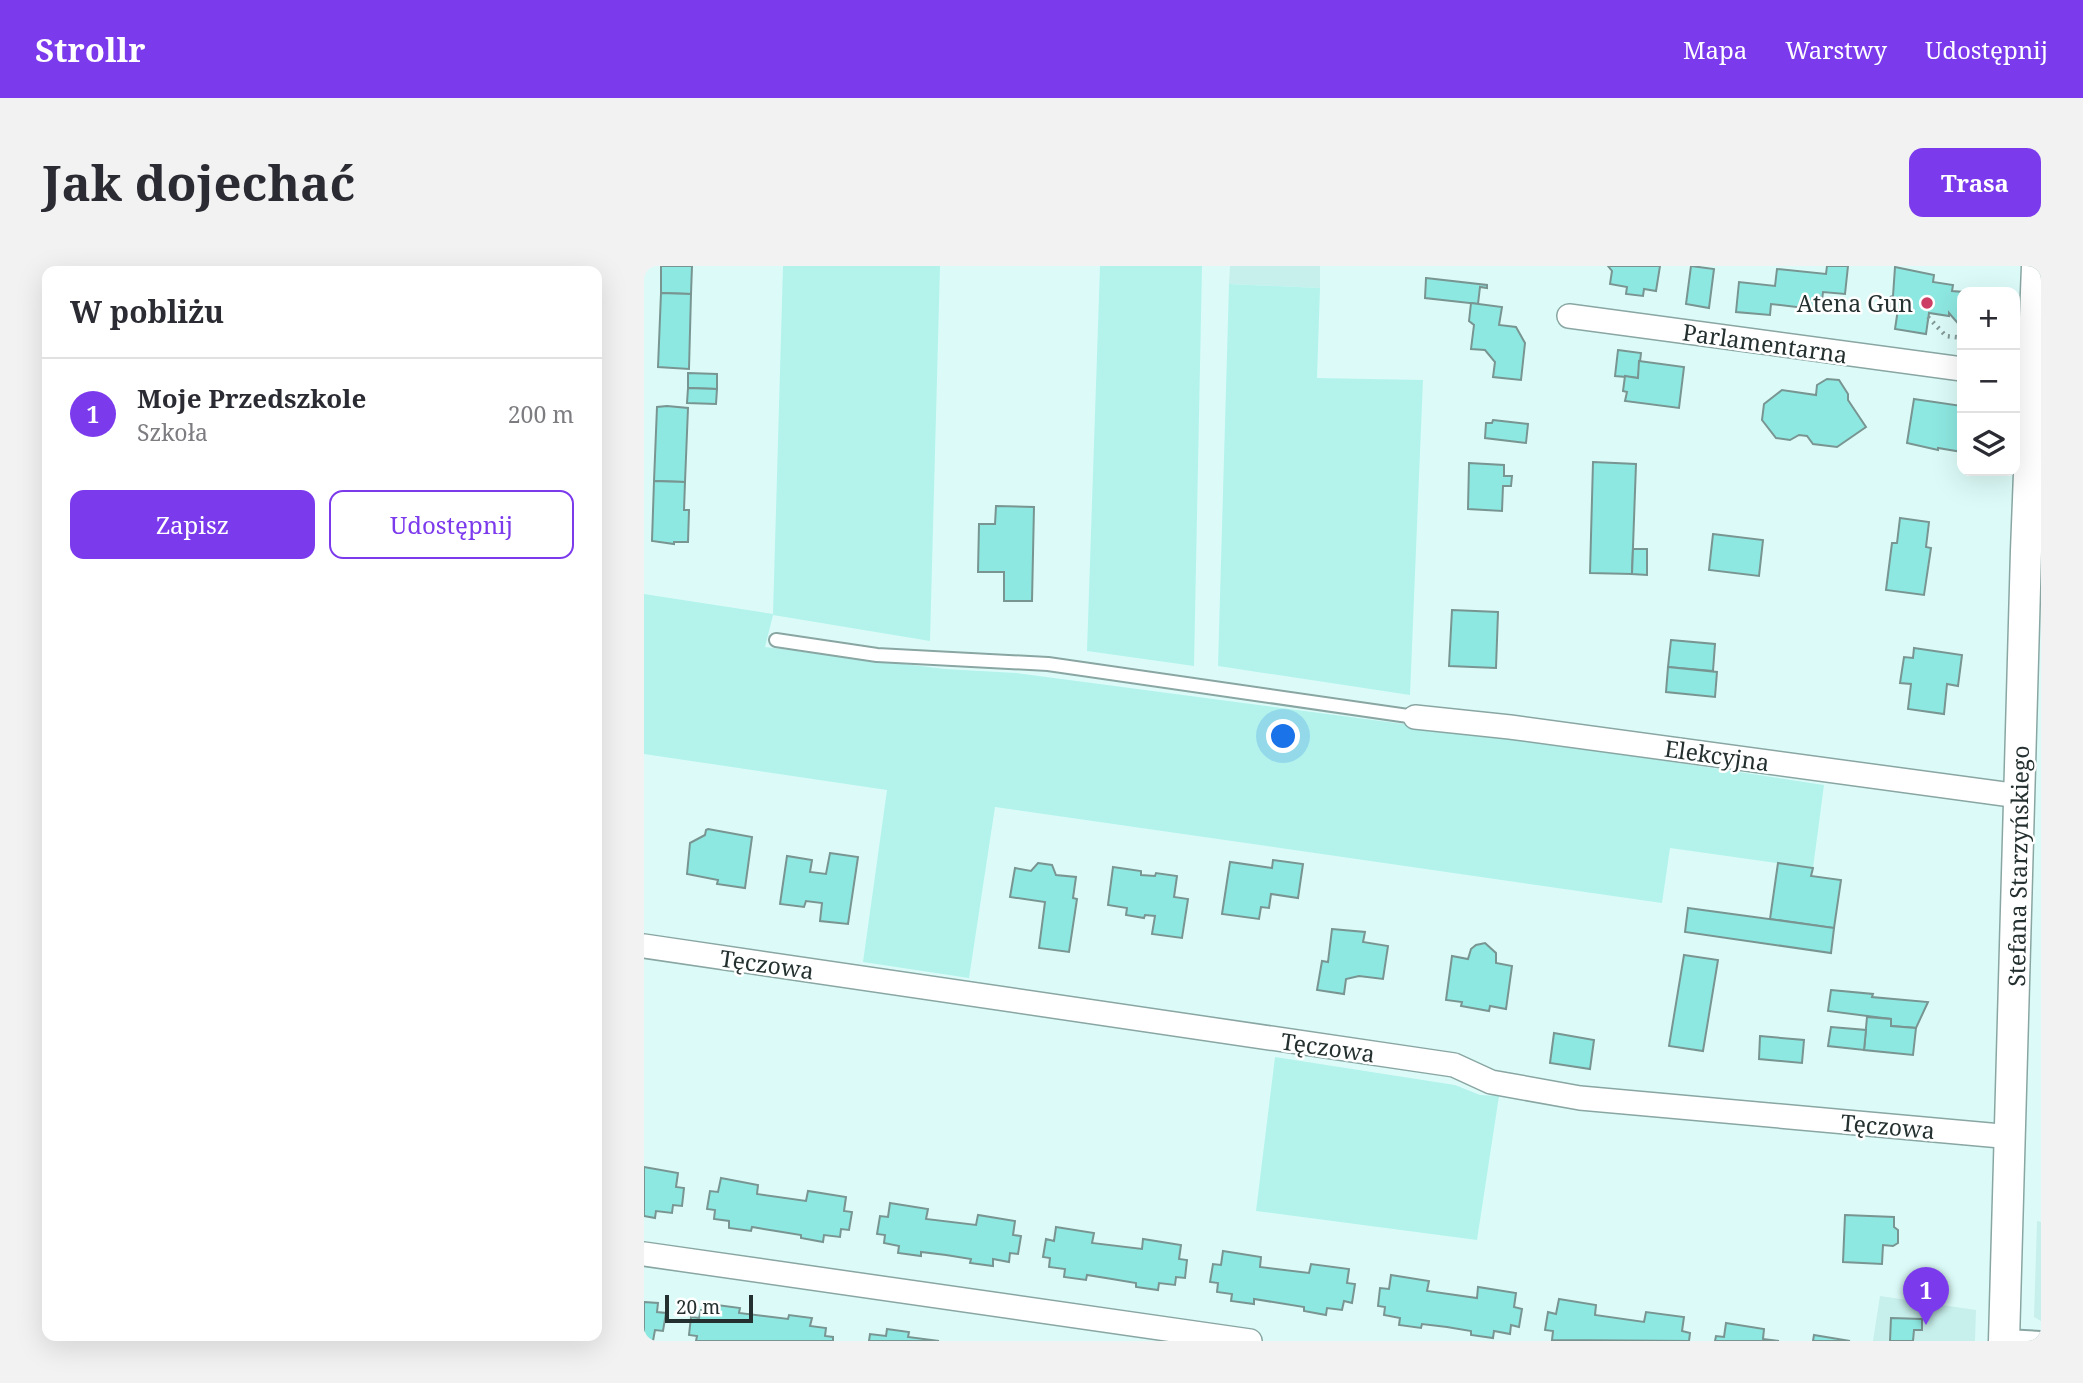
<!DOCTYPE html>
<html lang="pl">
<head>
<meta charset="utf-8">
<style>
	body { margin:0; font-family:"Noto Serif",serif; background:#f2f2f3; color:#2b2b33 }
	.controls { position:absolute; right:21px; top:21px; display:grid; overflow:hidden; border-radius:14px; box-shadow:0 7px 28px #0002 }
	.controls button { width:63px; height:63px; display:grid; place-items:center; padding:0; border:0; border-bottom:2px solid #e1e1e2; background:#fff; color:#2b2b33; font:35px sans-serif }
	.scale { position:absolute; left:21px; bottom:18px; width:88px; box-sizing:border-box; padding-left:7px; border:4px solid #24302f; border-top:0; font-size:19px; line-height:24px; white-space:nowrap; color:#24302f; -webkit-text-stroke:5px #fff; paint-order:stroke }
	.you { position:absolute; left:640px; top:471px; width:24px; height:24px; margin:-18px; border:5px solid #fff; border-radius:50%; background:#1a73e8; box-shadow:0 0 0 10px #1a73e833 }
	.badge { display:grid; place-items:center; width:46px; height:46px; border-radius:50%; background:#7c3aed; color:#fff; font-size:23px; font-weight:700 }
	.pin { position:absolute; translate:-50% -58px; filter:drop-shadow(0 2px 4px #0008) }
	.pin::after { content:''; position:absolute; top:37px; width:24px; height:21px; background:inherit; clip-path:polygon(0 0,100% 0,50% 100%) }
	.list { margin:0; padding:0; list-style:none }
	h2 { display:flex; justify-content:space-between; align-items:center; height:91px; margin:0; padding:0 28px; font-size:30px }
	h2 small { font-size:23px; font-weight:400; color:#7c7c81 }
	.list li { display:grid; grid-template-columns:46px 1fr auto; gap:21px; align-items:center; box-sizing:border-box; height:112px; padding:0 28px; border-top:2px solid #e1e1e2 }
	.list b { display:block; font-size:26px; white-space:nowrap }
	.list p { margin:0; font-size:23px; white-space:nowrap; color:#7c7c81 }
	.list em { font-size:23px; font-style:normal; color:#7c7c81 }
	.actions { display:flex; gap:14px; padding:21px 28px }
	.actions a { flex:1; padding:16px 0; border:2px solid #7c3aed; border-radius:14px; text-align:center; font-size:24px; color:#7c3aed }
	.actions .main { background:#7c3aed; color:#fff }
	.icon { flex:none; width:38px; height:38px; fill:none; stroke:currentColor; stroke-width:2; stroke-linecap:round; stroke-linejoin:round }
	.map { position:relative; flex:none; width:1397px; height:1075px; overflow:hidden; border-radius:14px }
	header { display:flex; align-items:center; gap:42px; box-sizing:border-box; height:98px; padding:0 35px; background:#7c3aed; color:#fff }
	header strong { font-size:33px }
	nav { display:flex; gap:38px; margin-inline-start:auto; font-size:24px }
	.intro { display:flex; align-items:center; justify-content:space-between; box-sizing:border-box; height:168px; padding:0 42px }
	h1 { margin:0; font-size:49px }
	.button { padding:18px 32px; border-radius:14px; background:#7c3aed; color:#fff; font-size:24px; font-weight:700 }
	main { display:flex; gap:42px; padding:0 42px }
	aside { flex:1; background:#fff; border-radius:14px; box-shadow:0 7px 28px #0002 }
	.map>svg:first-child { display:block }
	.built { fill:#c7efeb }
	.green { fill:#b3f3ec }
	.building { fill:#8de8e1; stroke:#799592; stroke-width:2 }
	.lines { fill:none; stroke-linecap:round; stroke-linejoin:round }
	.service-casing { stroke:#89a6a3; stroke-width:16 }
	.minor-casing { stroke:#89a6a3; stroke-width:26 }
	.tertiary-casing { stroke:#89a6a3; stroke-width:33 }
	.path { stroke:#849a98; stroke-width:4.5; stroke-dasharray:2 5; stroke-linecap:butt }
	.service { stroke:#fff; stroke-width:12 }
	.minor { stroke:#fff; stroke-width:23 }
	.tertiary { stroke:#fff; stroke-width:30 }
	.poi-dot { fill:#cc3e64; stroke:#fff; stroke-width:2.5 }
	.labels { text-anchor:middle; dominant-baseline:central; stroke-width:5; stroke-linejoin:round; paint-order:stroke }
	.poi-label { font-size:23px; fill:#24302f; stroke:#fff; text-anchor:end }
	.street-label { font-size:23px; fill:#24302f; stroke:#fff }
</style>
</head>
<body>
<header>
<strong>Strollr</strong>
<nav><a>Mapa</a><a>Warstwy</a><a>Udostępnij</a></nav>
</header>
<div class="intro"><h1>Jak dojechać</h1><a class="button">Trasa</a></div>
<main>
<aside>
<h2>W pobliżu<small></small></h2>
<ul class="list">
<li><span class="badge">1</span><div><b>Moje Przedszkole</b><p>Szkoła</p></div><em>200 m</em></li>
</ul>
<div class="actions"><a class="main">Zapisz</a><a>Udostępnij</a></div>
</aside>
<div class="map">
<svg width="1397" height="1075" viewBox="0 0 1397 1075">
	<rect width="100%" height="100%" fill="#dcfbf8"/>
	<!-- built -->
	<g class="built">
		<polygon points="586,0 676,0 676,22 585,18"/>
		<polygon points="1393,955 1397,956 1397,1055 1390,1051"/>
		<polygon points="1236,1030 1332,1044 1331,1075 1229,1075"/>
	</g>
	<!-- green -->
	<g class="green">
		<polygon points="139,0 296,0 286,375 129,349 121,381 301,403 372,407 897,476 1180,519 1169,602 1026,582 1018,637 351,541 325,712 219,696 243,524 0,488 0,328 129,348"/>
		<polygon points="456,0 558,0 550,400 443,385"/>
		<polygon points="585,18 676,22 673,112 779,114 766,429 574,400"/>
		<polygon points="631,791 811,819 836,829 855,830 833,974 612,945"/>
	</g>
	<!-- building -->
	<g class="building">
		<polygon points="17,0 48,0 47,28 17,27"/>
		<polygon points="964,0 1016,0 1012,25 1000,23 999,30 982,28 983,21 966,18 968,5"/>
		<polygon points="1047,0 1070,3 1065,42 1042,38"/>
		<polygon points="1183,0 1204,0 1201,28 1179,26 1177,44 1127,38 1126,49 1092,46 1095,16 1131,20 1133,3 1182,8"/>
		<polygon points="1251,1 1290,9 1289,16 1309,19 1308,25 1320,26 1318,62 1305,47 1305,50 1285,47 1282,68 1251,63 1254,43 1246,42 1248,31 1246,31 1249,30"/>
		<polygon points="782,12 843,19 843,22 836,21 834,38 781,32"/>
		<polygon points="17,27 47,28 45,103 14,101"/>
		<polygon points="827,37 858,41 855,59 872,61 881,77 877,114 849,111 851,96 841,84 827,83 830,59 825,55"/>
		<polygon points="974,84 997,87 994,112 971,110"/>
		<polygon points="995,95 1040,101 1035,142 981,135 983,126 979,125 981,110 994,112"/>
		<polygon points="44,107 73,108 73,123 44,122"/>
		<polygon points="1183,113 1195,114 1204,128 1204,134 1222,161 1193,181 1169,178 1163,170 1155,169 1146,174 1132,172 1118,154 1120,138 1138,124 1172,129 1173,119"/>
		<polygon points="44,122 73,123 72,138 43,137"/>
		<polygon points="1270,133 1318,140 1318,186 1294,182 1294,184 1263,177"/>
		<polygon points="23,140 44,142 41,216 10,215 13,141"/>
		<polygon points="849,154 884,158 882,177 841,172 842,157 848,157"/>
		<polygon points="949,196 992,198 988,308 946,307"/>
		<polygon points="825,197 860,199 860,210 868,210 867,220 859,220 858,245 824,243"/>
		<polygon points="10,215 41,216 40,244 45,244 44,276 30,276 30,278 8,275"/>
		<polygon points="352,240 390,241 388,335 360,335 360,306 334,306 335,258 351,258"/>
		<polygon points="1256,252 1285,256 1282,281 1287,282 1280,329 1242,324 1248,277 1253,277"/>
		<polygon points="1069,268 1119,274 1115,310 1065,304"/>
		<polygon points="989,283 1003,283 1003,309 988,308"/>
		<polygon points="808,344 854,346 852,402 805,400"/>
		<polygon points="1027,374 1071,378 1069,405 1024,401"/>
		<polygon points="1270,382 1318,389 1314,420 1303,418 1300,448 1264,443 1267,418 1256,417 1260,391 1269,392"/>
		<polygon points="1024,401 1073,406 1071,431 1022,426"/>
		<polygon points="64,563 108,571 101,622 73,618 74,614 43,608 46,577 61,569 62,564"/>
		<polygon points="186,587 214,591 204,658 176,655 178,637 162,635 160,641 136,638 143,590 168,594 166,606 182,608"/>
		<polygon points="629,594 659,598 654,632 627,628 625,642 617,641 615,653 578,648 586,596 628,602"/>
		<polygon points="394,597 408,599 412,609 432,611 429,632 433,633 425,686 395,682 401,636 366,631 371,602 387,605"/>
		<polygon points="1134,597 1169,602 1167,610 1197,614 1190,662 1126,653"/>
		<polygon points="469,601 497,605 497,609 511,610 512,607 533,610 530,631 544,633 538,672 508,668 511,650 501,649 500,652 482,649 483,642 464,639"/>
		<polygon points="1044,642 1190,662 1187,687 1041,666"/>
		<polygon points="688,663 721,666 719,676 744,680 739,713 715,710 702,713 700,728 673,724 678,695 684,696"/>
		<polygon points="841,677 852,687 852,697 868,700 862,743 846,740 845,745 817,740 818,736 802,734 808,690 824,693 827,683 832,679"/>
		<polygon points="1040,689 1074,694 1059,785 1025,780"/>
		<polygon points="1187,724 1229,728 1228,731 1284,736 1272,762 1247,760 1247,753 1184,745"/>
		<polygon points="1223,751 1247,753 1247,760 1272,762 1269,789 1220,784"/>
		<polygon points="1187,761 1222,764 1220,784 1184,780"/>
		<polygon points="910,767 950,774 946,803 906,797"/>
		<polygon points="1116,770 1160,774 1158,797 1115,793"/>
		<polygon points="0,901 34,907 32,921 40,922 38,940 29,939 28,947 12,945 11,952 0,950"/>
		<polygon points="77,912 114,919 113,928 162,935 164,925 202,931 200,945 208,946 205,964 197,963 196,971 180,969 179,976 157,972 157,969 132,965 108,961 107,965 85,962 85,955 70,953 71,944 63,943 66,925 74,926"/>
		<polygon points="246,937 284,943 282,953 332,959 334,949 371,955 369,969 377,970 374,988 366,987 365,996 349,993 349,1000 326,997 327,993 302,989 277,986 277,990 254,987 255,980 240,977 241,969 233,968 236,950 244,951"/>
		<polygon points="1201,949 1250,951 1250,961 1254,964 1254,977 1249,980 1239,979 1238,998 1199,996"/>
		<polygon points="412,961 450,967 448,977 498,983 499,973 537,979 535,993 543,994 541,1012 532,1011 531,1019 515,1017 514,1024 492,1021 492,1017 468,1013 443,1009 442,1014 420,1011 421,1003 405,1001 406,992 399,991 402,973 410,975"/>
		<polygon points="579,985 617,991 616,1001 665,1007 667,998 705,1003 703,1017 711,1018 708,1037 700,1035 698,1044 683,1042 682,1049 660,1045 660,1041 610,1033 610,1038 587,1035 588,1028 573,1026 574,1017 566,1016 569,998 577,999"/>
		<polygon points="747,1009 785,1015 783,1025 833,1032 834,1021 872,1027 870,1041 878,1043 875,1061 867,1059 866,1068 850,1065 849,1072 827,1069 827,1065 803,1061 778,1058 777,1062 755,1059 756,1052 740,1049 741,1041 734,1040 736,1022 745,1023"/>
		<polygon points="915,1033 952,1039 951,1049 1000,1056 1002,1046 1040,1051 1038,1065 1046,1067 1045,1075 908,1074 909,1065 901,1064 904,1046 912,1048"/>
		<polygon points="0,1036 14,1037 13,1046 22,1047 19,1065 11,1064 9,1075 0,1075"/>
		<polygon points="73,1039 96,1042 95,1047 144,1053 145,1049 168,1052 166,1060 182,1062 181,1070 189,1071 189,1075 52,1075 53,1070 45,1069 47,1051 55,1052 57,1044 72,1046"/>
		<polygon points="1247,1052 1278,1053 1278,1064 1270,1064 1269,1075 1246,1075"/>
		<polygon points="1082,1057 1120,1063 1119,1073 1135,1075 1071,1075 1072,1070 1080,1071"/>
		<polygon points="243,1063 265,1066 264,1071 295,1075 225,1075 226,1068 242,1070"/>
		<polygon points="1170,1069 1206,1075 1169,1075"/>
	</g>
	<g class="lines">
		<defs>
			<g id="service">
				<polyline points="132,374 233,389 404,398 771,451"/>
				<polyline points="1361,1070 1397,1072"/>
			</g>
			<g id="minor">
				<polyline points="925,50 1318,103"/>
				<polyline points="771,451 866,461 1375,530"/>
				<polyline points="0,680 810,799 847,816 936,832 1368,871"/>
				<polyline points="0,988 606,1075"/>
			</g>
			<polyline id="tertiary" points="1360,1075 1382,285 1393,0"/>
		</defs>
		<!-- service casing -->
		<use href="#service" class="service-casing"/>
		<!-- minor casing -->
		<use href="#minor" class="minor-casing"/>
		<!-- tertiary casing -->
		<use href="#tertiary" class="tertiary-casing"/>
		<!-- path -->
		<polyline class="path" points="1284,51 1302,70 1318,72"/>
		<!-- service -->
		<use href="#service" class="service"/>
		<!-- minor -->
		<use href="#minor" class="minor"/>
		<!-- tertiary -->
		<use href="#tertiary" class="tertiary"/>
	</g>
	<!-- markers -->
	<circle class="poi-dot" cx="1283" cy="37" r="7"/>
	<g class="labels">
		<!-- poi labels -->
		<g class="poi-label">
			<text x="1269" y="37">Atena Gun</text>
		</g>
		<!-- street labels -->
		<g class="street-label">
			<text transform="translate(1121 77) rotate(8)">Parlamentarna</text>
			<text transform="translate(1073 489) rotate(8)">Elekcyjna</text>
			<text transform="translate(1374 600) rotate(-89)">Stefana Starzyńskiego</text>
			<text transform="translate(123 698) rotate(8)">Tęczowa</text>
			<text transform="translate(684 781) rotate(8)">Tęczowa</text>
			<text transform="translate(1244 860) rotate(5)">Tęczowa</text>
		</g>
	</g>
</svg>
<div class="controls">
<button>+</button>
<button>−</button>
<button><svg class="icon" aria-label="layers" viewBox="0 0 24 24"><path d="M12 4l9 5-9 5-9-5zM3 14l9 5 9-5"/></svg></button>
</div>
<div class="scale">20 m</div>
<div class="you"></div>
<div class="pin badge" style="left:1282px;top:1059px">1</div>
</div>
</main>
</body>
</html>
